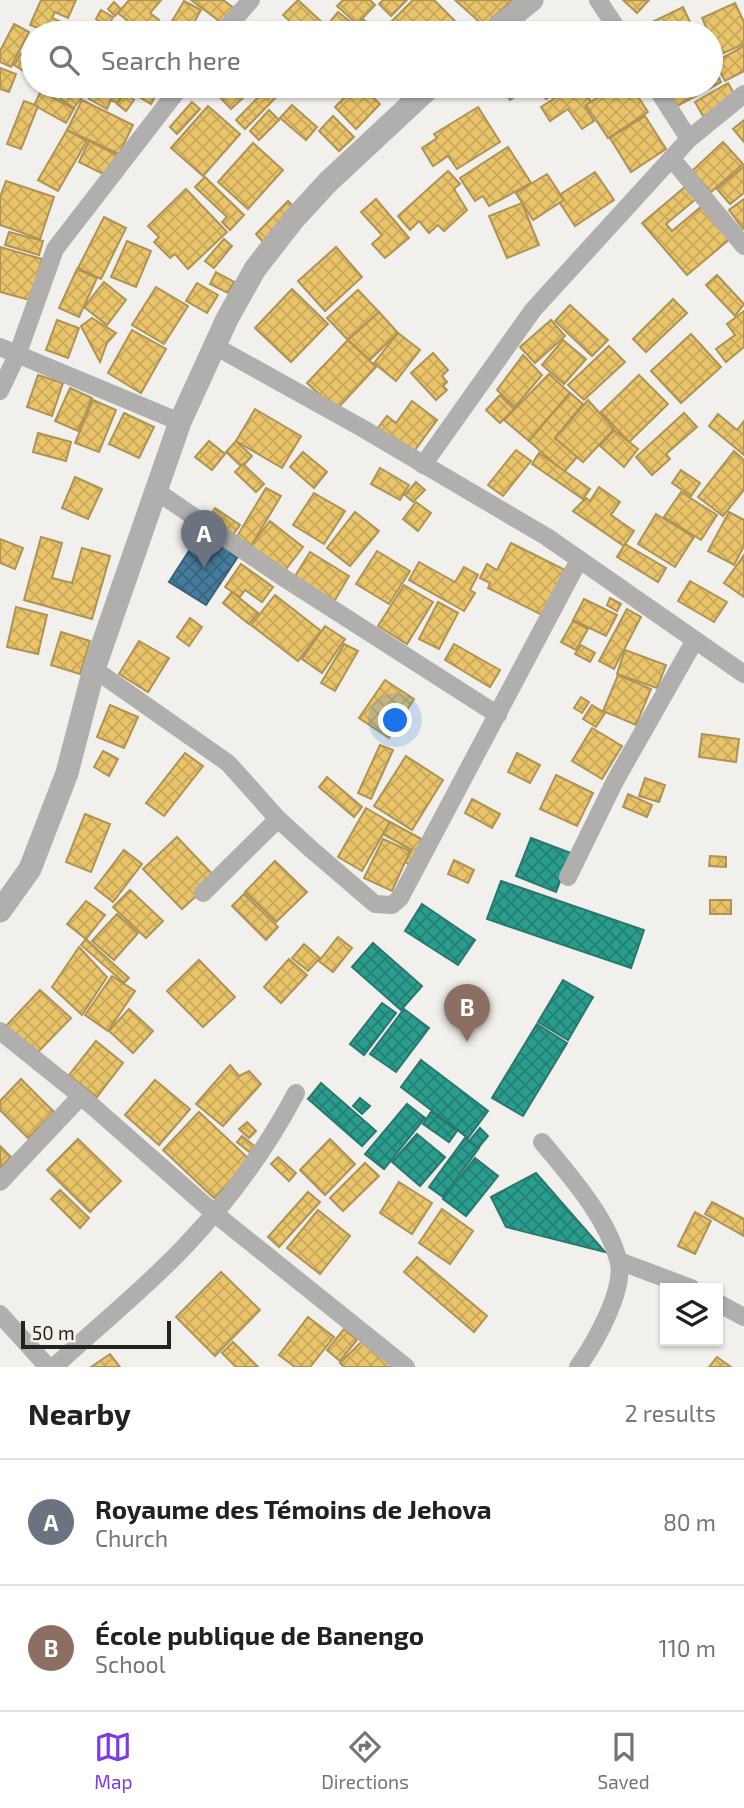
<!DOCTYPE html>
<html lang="en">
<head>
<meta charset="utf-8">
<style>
	body { margin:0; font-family:"Exo 2",sans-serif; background:#f2f2f2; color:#202124 }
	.controls { position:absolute; right:21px; bottom:21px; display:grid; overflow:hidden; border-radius:0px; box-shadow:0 2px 5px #0004 }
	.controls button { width:63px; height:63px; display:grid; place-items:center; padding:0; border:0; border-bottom:2px solid #e0e0e0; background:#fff; color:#202124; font:35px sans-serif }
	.scale { position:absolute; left:21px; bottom:18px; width:150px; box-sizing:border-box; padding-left:7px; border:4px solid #23221f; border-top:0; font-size:19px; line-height:24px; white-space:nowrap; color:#23221f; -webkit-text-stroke:5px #f4f1e9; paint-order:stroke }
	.you { position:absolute; left:396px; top:721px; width:24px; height:24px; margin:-18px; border:5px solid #fff; border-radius:50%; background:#1a73e8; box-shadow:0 0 0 10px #1a73e833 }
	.badge { display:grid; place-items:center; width:46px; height:46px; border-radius:50%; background:#7c3aed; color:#fff; font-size:23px; font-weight:700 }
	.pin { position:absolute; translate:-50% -58px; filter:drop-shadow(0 2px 4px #0008) }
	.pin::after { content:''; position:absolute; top:37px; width:24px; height:21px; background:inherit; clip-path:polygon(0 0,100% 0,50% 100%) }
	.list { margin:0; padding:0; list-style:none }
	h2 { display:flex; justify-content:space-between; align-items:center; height:91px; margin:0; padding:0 28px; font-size:30px }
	h2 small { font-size:23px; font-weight:400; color:#757577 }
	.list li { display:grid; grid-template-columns:46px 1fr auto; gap:21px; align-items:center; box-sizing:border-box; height:126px; padding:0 28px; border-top:2px solid #e0e0e0 }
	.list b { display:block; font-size:26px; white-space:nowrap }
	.list p { margin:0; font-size:23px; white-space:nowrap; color:#757577 }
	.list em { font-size:23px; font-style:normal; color:#757577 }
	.icon { flex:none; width:38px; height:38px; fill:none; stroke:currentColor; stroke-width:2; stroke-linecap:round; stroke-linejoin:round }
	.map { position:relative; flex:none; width:744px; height:1367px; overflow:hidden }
	.search { position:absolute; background:#fff; box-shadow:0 2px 5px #0004; left:21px; right:21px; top:21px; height:77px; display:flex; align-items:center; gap:18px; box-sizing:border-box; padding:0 24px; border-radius:38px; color:#757577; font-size:26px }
	.sheet { height:343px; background:#fff }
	nav { display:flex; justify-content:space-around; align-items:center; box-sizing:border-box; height:98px; border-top:2px solid #e0e0e0; background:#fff; font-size:19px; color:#757577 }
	nav a { display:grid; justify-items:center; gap:4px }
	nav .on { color:#7c3aed }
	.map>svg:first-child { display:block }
	.homes { fill:url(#homes-cross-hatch); stroke:#ae9354; stroke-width:2 }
	.schools { fill:url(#schools-cross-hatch); stroke:#28786d; stroke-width:2 }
	.public { fill:url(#public-cross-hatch); stroke:#3b6077; stroke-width:2 }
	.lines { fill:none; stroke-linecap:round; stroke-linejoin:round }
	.minor { stroke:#b0afae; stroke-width:18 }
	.tertiary { stroke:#b0afae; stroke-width:23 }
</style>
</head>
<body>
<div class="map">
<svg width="744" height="1367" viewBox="0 0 744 1367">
	<defs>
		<pattern id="homes-cross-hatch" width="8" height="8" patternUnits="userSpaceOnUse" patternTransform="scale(1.75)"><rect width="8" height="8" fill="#e9c46a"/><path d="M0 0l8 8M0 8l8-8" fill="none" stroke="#c8a85b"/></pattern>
		<pattern id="schools-cross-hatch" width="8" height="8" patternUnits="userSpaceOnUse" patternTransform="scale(1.75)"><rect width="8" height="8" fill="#2a9d8f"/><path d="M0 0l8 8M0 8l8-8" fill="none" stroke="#248074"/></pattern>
		<pattern id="public-cross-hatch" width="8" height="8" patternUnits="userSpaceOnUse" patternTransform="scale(1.75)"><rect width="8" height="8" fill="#457b9d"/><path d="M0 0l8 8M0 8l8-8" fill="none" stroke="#39647f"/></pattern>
	</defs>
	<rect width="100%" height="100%" fill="#f1f0ec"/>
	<!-- homes -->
	<g class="homes">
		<polygon points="41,0 76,0 68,18 55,12 52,18 66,24 62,33 51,33 30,25"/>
		<polygon points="129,0 161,0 150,13 159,20 148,33 143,33 118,13"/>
		<polygon points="191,0 223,0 237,10 226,26"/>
		<polygon points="298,0 325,25 317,33 303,33 283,15"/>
		<polygon points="343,0 370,0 375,5 357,24 337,6"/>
		<polygon points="383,0 407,0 391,16 379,4"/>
		<polygon points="413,0 434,0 459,25 451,33 400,33 390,23"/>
		<polygon points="455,0 512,0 484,26"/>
		<polygon points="623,0 649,0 637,13"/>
		<polygon points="184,1 201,10 188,33 165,33"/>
		<polygon points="114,2 121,9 115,16 108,9"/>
		<polygon points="735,3 744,22 744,44 719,55 702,18"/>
		<polygon points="683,7 695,33 647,33 644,26"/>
		<polygon points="101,10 113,17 108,26 96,19"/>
		<polygon points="338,12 352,23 344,33 321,33"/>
		<polygon points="363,19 374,29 370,33 350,33"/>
		<polygon points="14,24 29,32 11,67 0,62 0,51"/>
		<polygon points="110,24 125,33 104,33"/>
		<polygon points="744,46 744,71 725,81 715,62"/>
		<polygon points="21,53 33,60 33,77 14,65"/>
		<polygon points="711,63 721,82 672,109 662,92 674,86 711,86"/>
		<polygon points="0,68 16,74 9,92 0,89"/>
		<polygon points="728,83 736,97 703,116 695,102"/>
		<polygon points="57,86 90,86 74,108 52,93"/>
		<polygon points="97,86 112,86 123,92 117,103 111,100 107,109 89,99"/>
		<polygon points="121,86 161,86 151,104"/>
		<polygon points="216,86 256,86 231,109 212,89"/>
		<polygon points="269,86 286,87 245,129 236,120"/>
		<polygon points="356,86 361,86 380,104 356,129 335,107"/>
		<polygon points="500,86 530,86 510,100"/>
		<polygon points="536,86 564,86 546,99"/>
		<polygon points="574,86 580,86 592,103 585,107 594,121 582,129 568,109 550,121 541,107"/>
		<polygon points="583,86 606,86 590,96"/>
		<polygon points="616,86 631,86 648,112 608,138 586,105"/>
		<polygon points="41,91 74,109 66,123 34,105"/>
		<polygon points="125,93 134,100 126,111 117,104"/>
		<polygon points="82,100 133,125 119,154 67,130"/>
		<polygon points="24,101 38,106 21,149 7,144"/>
		<polygon points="192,102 200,109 177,134 170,127"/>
		<polygon points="292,105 317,127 306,140 280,118"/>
		<polygon points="208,106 240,134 203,176 171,148"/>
		<polygon points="478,107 500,142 457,169 448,156 433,166 422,148 437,138 434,134"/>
		<polygon points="269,110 279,120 259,140 250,131"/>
		<polygon points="333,116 354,137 339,151 319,131"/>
		<polygon points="645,116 666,149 631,172 610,138"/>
		<polygon points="744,120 744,142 733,129"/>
		<polygon points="67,130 87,141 58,191 38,180"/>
		<polygon points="89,141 119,156 109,177 79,162"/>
		<polygon points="723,142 743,164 711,192 692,171"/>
		<polygon points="253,143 283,170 248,209 218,182"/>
		<polygon points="508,147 531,183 489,206 483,196 475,201 460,178"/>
		<polygon points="744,166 744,193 730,204 717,189"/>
		<polygon points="448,171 460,184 454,189 467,210 444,231 438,225 429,233 419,221 410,230 398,216"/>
		<polygon points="595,172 614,200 575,226 556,197"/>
		<polygon points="547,174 564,200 533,220 516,193"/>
		<polygon points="205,177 244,215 230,230 222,222 227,217 195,187"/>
		<polygon points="6,181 54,197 40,239 0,225 0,197"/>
		<polygon points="685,187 696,199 666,224 672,231 702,206 730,239 687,275 642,223"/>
		<polygon points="186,189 227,232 188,269 175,254 170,258 154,242 159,237 148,226"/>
		<polygon points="376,199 409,238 385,258 372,244 382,235 361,212"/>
		<polygon points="744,199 744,228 743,229 729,210"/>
		<polygon points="288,201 296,209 263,242 256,234"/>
		<polygon points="522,203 539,245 507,258 489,216"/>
		<polygon points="104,217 126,228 101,279 78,268"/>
		<polygon points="9,232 43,241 39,255 5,245"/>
		<polygon points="224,239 232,246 214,268 205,261"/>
		<polygon points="127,241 151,251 136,287 111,277"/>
		<polygon points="0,247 42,259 30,300 0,292"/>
		<polygon points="336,247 362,277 325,311 298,281"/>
		<polygon points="77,269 97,278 79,317 59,308"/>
		<polygon points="216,272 234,282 228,293 210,284"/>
		<polygon points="717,275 744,304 735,316 706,285"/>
		<polygon points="104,282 126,300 107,325 84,307"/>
		<polygon points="197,283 218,295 207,313 186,301"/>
		<polygon points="156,287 188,306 164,344 132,325"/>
		<polygon points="292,289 328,324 291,362 255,328"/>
		<polygon points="358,290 379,312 348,340 327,318"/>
		<polygon points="673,299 687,313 646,352 633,339"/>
		<polygon points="570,305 608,340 592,356 555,321"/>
		<polygon points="744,311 744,347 726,362 716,349 735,335 727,324"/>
		<polygon points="379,312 398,333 370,360 348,340"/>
		<polygon points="92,318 116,333 107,343 100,362 81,326"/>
		<polygon points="57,320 79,328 68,358 46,350"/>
		<polygon points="551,320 565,336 535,363 520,347"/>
		<polygon points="132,330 166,349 141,393 108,373"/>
		<polygon points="398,333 420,350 396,381 374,363"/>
		<polygon points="691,334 721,367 681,403 651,371"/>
		<polygon points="348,340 376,367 336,410 307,383"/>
		<polygon points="563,340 586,359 564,384 542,365"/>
		<polygon points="609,346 625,362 584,400 568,385"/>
		<polygon points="433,353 448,370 442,376 447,382 443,386 447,390 436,400 411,373"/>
		<polygon points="523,355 542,375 515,407 497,390"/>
		<polygon points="549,374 570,393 529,441 504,420"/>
		<polygon points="38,375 63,383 52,416 27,407"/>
		<polygon points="639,375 668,404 629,442 601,412"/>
		<polygon points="70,388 92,398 78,431 55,421"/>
		<polygon points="570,393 583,404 555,438 577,457 564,472 529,441"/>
		<polygon points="500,395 514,409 500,423 486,410"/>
		<polygon points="93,400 116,410 99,452 75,443"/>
		<polygon points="588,400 614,429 583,462 555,438"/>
		<polygon points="412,401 437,420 412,454 377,429 387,416 396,423"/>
		<polygon points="255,409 301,436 282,468 236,441"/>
		<polygon points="124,413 154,427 139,458 109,444"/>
		<polygon points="684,413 697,427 666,454 670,459 652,475 636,457"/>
		<polygon points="718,414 737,430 744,421 744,455 709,426"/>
		<polygon points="614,430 638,449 624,467 600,446"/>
		<polygon points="38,433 71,442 66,461 33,452"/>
		<polygon points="209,441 225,454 212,470 195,457"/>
		<polygon points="236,441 252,456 242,467 226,452"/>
		<polygon points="516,450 531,461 503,496 488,485"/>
		<polygon points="734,451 744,460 744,490 723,516 698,497"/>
		<polygon points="303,452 327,472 314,488 290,467"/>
		<polygon points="539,453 590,489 583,499 532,464"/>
		<polygon points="243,464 264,484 256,492 235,472"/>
		<polygon points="380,468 409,485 400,500 371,484"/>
		<polygon points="681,470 700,483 691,496 672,483"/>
		<polygon points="75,477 102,489 88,519 62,508"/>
		<polygon points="416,482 425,490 413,502 405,495"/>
		<polygon points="599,487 620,502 611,515 634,531 624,546 573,511 586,498 590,501"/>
		<polygon points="266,488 281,496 251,546 236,538"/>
		<polygon points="681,492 717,515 701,540 664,517"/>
		<polygon points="314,493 345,511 324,544 293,525"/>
		<polygon points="416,502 431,513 418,531 403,519"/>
		<polygon points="215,508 240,525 232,536 207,520"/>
		<polygon points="355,512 379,531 350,566 327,548"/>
		<polygon points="729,512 744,520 744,546 734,565 708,551"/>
		<polygon points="656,514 694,537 675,567 638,544"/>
		<polygon points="270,521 303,547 283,573 250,547"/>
		<polygon points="41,537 62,543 52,578 72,583 82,548 110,556 92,619 24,600"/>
		<polygon points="0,539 23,548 15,569 0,563"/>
		<polygon points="511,543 567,571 544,616 488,588 490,583 480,578 487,564 497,570"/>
		<polygon points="625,544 666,568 658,582 617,557"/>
		<polygon points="377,551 410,571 389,604 356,584"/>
		<polygon points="310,552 349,576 332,605 292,581"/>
		<polygon points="744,555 744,597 724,583"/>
		<polygon points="419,562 455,582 464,567 478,575 470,590 475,593 464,611 409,580"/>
		<polygon points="241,564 273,587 262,602 245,590 240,597 225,587"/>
		<polygon points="690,581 727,602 714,622 678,601"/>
		<polygon points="404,585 433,602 407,644 378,626"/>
		<polygon points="232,592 258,613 249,624 223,603"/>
		<polygon points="275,595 321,631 298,661 251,625"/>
		<polygon points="610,598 621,604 617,611 607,605"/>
		<polygon points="584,599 617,615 606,636 573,620"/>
		<polygon points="438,602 458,613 439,649 419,639"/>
		<polygon points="16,607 47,615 38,654 7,647"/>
		<polygon points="627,609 641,617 614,669 599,661"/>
		<polygon points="190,618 202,627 189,646 177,637"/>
		<polygon points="573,621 588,629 576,650 561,642"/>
		<polygon points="325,626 345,639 322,673 302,659"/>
		<polygon points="61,632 90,641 80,674 51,665"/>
		<polygon points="139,641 169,658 148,692 119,674"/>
		<polygon points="344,644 358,651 335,691 321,683"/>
		<polygon points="454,644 500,670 490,687 445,660"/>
		<polygon points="581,645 595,653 590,662 575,654"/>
		<polygon points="625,650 666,665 657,688 617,674"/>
		<polygon points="618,675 651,689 636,725 603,711"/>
		<polygon points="385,680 414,699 389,738 359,718"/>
		<polygon points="581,697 589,702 582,713 574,708"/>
		<polygon points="110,705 138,717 124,748 97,737"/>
		<polygon points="592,705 605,713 596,727 583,719"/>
		<polygon points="592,728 622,746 602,779 572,761"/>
		<polygon points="702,734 739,739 736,762 699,757"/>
		<polygon points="380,745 393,750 371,799 358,793"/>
		<polygon points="103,751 118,759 109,776 94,767"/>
		<polygon points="185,753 203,766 164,816 146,803"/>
		<polygon points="517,753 540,765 530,783 508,772"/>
		<polygon points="406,756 443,780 412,830 374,806"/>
		<polygon points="556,775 593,793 577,826 540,809"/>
		<polygon points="327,777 362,807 354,817 319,787"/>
		<polygon points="645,778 665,785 659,802 639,796"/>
		<polygon points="628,794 652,805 647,817 623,807"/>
		<polygon points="472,799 500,814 492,828 465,813"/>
		<polygon points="366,808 390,822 362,871 338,857"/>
		<polygon points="85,814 110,824 91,872 66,862"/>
		<polygon points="390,822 427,842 413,867 405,862 412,850 383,834"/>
		<polygon points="177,837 216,878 182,909 143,869"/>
		<polygon points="383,839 410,851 392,891 364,878"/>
		<polygon points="124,850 142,864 113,902 95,888"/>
		<polygon points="710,856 726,857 726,867 709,866"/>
		<polygon points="454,860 474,870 468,883 448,874"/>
		<polygon points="275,861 307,892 276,922 245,892"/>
		<polygon points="130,890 163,921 146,938 113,907"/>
		<polygon points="244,894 278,927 266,940 232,906"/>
		<rect x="710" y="900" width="21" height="14"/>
		<polygon points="86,901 105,915 86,939 67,924"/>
		<polygon points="117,914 138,933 114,960 92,941"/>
		<polygon points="338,937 352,948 333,972 319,961"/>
		<polygon points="86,939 129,978 124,983 81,945"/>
		<polygon points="304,944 320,958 308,971 292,958"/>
		<polygon points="79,947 107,977 82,1015 52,987"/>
		<polygon points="289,959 307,975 281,1003 264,987"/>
		<polygon points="199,960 235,997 203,1027 167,991"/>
		<polygon points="112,976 135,991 108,1031 85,1015"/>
		<polygon points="40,990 71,1018 35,1055 5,1027"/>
		<polygon points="129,1009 153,1031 133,1053 109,1031"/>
		<polygon points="96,1041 123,1063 97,1097 69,1075"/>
		<polygon points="230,1065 239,1076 249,1071 261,1084 223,1126 196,1104"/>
		<polygon points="21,1079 54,1112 28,1138 0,1110 0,1101"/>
		<polygon points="155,1080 190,1109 159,1145 125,1115"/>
		<polygon points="199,1112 250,1160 214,1198 163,1150"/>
		<polygon points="247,1122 256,1131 249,1138 239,1129"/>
		<polygon points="242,1136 257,1148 252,1154 237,1142"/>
		<polygon points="78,1139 121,1181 90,1212 47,1170"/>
		<polygon points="330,1139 355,1164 325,1195 300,1170"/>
		<polygon points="0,1146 11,1157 0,1168"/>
		<polygon points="278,1157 296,1173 289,1181 271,1164"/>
		<polygon points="365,1163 379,1176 343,1211 330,1198"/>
		<polygon points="399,1182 432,1203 412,1234 380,1213"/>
		<polygon points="60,1190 89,1218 80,1228 51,1199"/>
		<polygon points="308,1192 320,1202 279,1247 268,1237"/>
		<polygon points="712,1202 744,1219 744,1236 705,1214"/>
		<polygon points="442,1209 473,1231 450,1264 419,1243"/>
		<polygon points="318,1210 350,1236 320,1274 287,1248"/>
		<polygon points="695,1212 711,1221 695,1254 678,1246"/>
		<polygon points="417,1257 487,1316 474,1332 404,1272"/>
		<polygon points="221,1272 260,1310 215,1356 176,1317"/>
		<polygon points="308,1317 334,1337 310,1367 295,1367 279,1355"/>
		<polygon points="344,1329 357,1340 340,1361 327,1350"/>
		<polygon points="362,1341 396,1367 344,1367 340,1363"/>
		<polygon points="233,1342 258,1367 236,1367 222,1353"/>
		<polygon points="110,1354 120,1367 91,1367"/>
		<polygon points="717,1357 731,1367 709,1367"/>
	</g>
	<!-- schools -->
	<g class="schools">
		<polygon points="531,838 571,853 556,892 516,876"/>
		<polygon points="501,881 644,930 631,968 487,919"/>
		<polygon points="422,904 475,940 458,965 405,931"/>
		<polygon points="373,943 422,986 401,1010 352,967"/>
		<polygon points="563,980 593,997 568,1040 538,1022"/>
		<polygon points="382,1003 396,1013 364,1055 350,1044"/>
		<polygon points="404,1009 429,1028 396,1072 370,1054"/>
		<polygon points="537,1024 567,1043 523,1116 492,1098"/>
		<polygon points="421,1060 488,1111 468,1138 401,1087"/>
		<polygon points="321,1083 376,1131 362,1146 308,1099"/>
		<polygon points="360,1098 370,1106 362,1114 353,1106"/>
		<polygon points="407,1104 425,1118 384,1169 365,1154"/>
		<polygon points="431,1112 457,1131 449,1142 423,1124"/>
		<polygon points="480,1128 488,1136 478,1148 469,1141"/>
		<polygon points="417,1134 445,1157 420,1186 392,1162"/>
		<polygon points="465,1138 479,1148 443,1197 429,1187"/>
		<polygon points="475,1158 498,1176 466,1216 443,1199"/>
		<polygon points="536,1173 605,1252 506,1227 491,1197"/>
	</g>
	<!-- public -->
	<polygon class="public" points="202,531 239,555 206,605 169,582"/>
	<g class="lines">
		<!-- minor -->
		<g class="minor">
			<polyline points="598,0 620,33"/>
			<polyline points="222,33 251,0"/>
			<polyline points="655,86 689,139"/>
			<polyline points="672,159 744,246"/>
			<polyline points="213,345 362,428 547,537 744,674"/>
			<polyline points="0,347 180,422"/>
			<polyline points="0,391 18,353 55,249 181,86"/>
			<polyline points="423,465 533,310 689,139 744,94"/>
			<polyline points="156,491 284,578 498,715"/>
			<polyline points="94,669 228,763 278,819 312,850 375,904 392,905 400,898 579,560"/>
			<polyline points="568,877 615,781 695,640"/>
			<polyline points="203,893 278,819"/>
			<polyline points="0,1031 81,1096 214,1213 406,1367"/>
			<path d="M 542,1142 C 570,1176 606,1216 618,1259 C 627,1288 594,1344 578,1367"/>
			<polyline points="0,1182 81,1096"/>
			<polyline points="619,1261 691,1288"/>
			<polyline points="718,1303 744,1317"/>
			<polyline points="0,1314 48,1367"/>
			<path d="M 54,1367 C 98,1326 146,1288 187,1244 C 229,1200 268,1146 296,1093"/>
		</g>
		<!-- tertiary -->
		<g class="tertiary">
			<polyline points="491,33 532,0"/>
			<polyline points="0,911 30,869 67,773 94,669 180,422 227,319 255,269 294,219 328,182 431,86"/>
		</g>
	</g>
</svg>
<div class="controls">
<button><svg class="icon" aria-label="layers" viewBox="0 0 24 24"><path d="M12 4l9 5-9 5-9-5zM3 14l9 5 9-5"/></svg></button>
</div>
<div class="scale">50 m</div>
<div class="you"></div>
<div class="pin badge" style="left:204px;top:568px;background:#6b7280">A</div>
<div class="pin badge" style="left:467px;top:1042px;background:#8d6e63">B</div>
<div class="search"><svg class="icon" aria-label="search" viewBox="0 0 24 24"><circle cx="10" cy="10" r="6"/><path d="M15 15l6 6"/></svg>Search here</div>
</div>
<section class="sheet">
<h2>Nearby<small>2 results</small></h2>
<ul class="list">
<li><span class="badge" style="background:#6b7280">A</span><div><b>Royaume des Témoins de Jehova</b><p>Church</p></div><em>80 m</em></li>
<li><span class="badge" style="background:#8d6e63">B</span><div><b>École publique de Banengo</b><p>School</p></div><em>110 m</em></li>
</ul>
</section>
<nav>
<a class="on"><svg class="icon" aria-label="map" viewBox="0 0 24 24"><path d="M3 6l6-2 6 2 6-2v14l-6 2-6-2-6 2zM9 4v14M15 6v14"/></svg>Map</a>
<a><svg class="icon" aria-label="directions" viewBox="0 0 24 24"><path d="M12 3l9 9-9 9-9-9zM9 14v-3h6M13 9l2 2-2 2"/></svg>Directions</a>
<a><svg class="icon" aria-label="saved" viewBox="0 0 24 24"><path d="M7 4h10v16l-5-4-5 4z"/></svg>Saved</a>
</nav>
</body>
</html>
